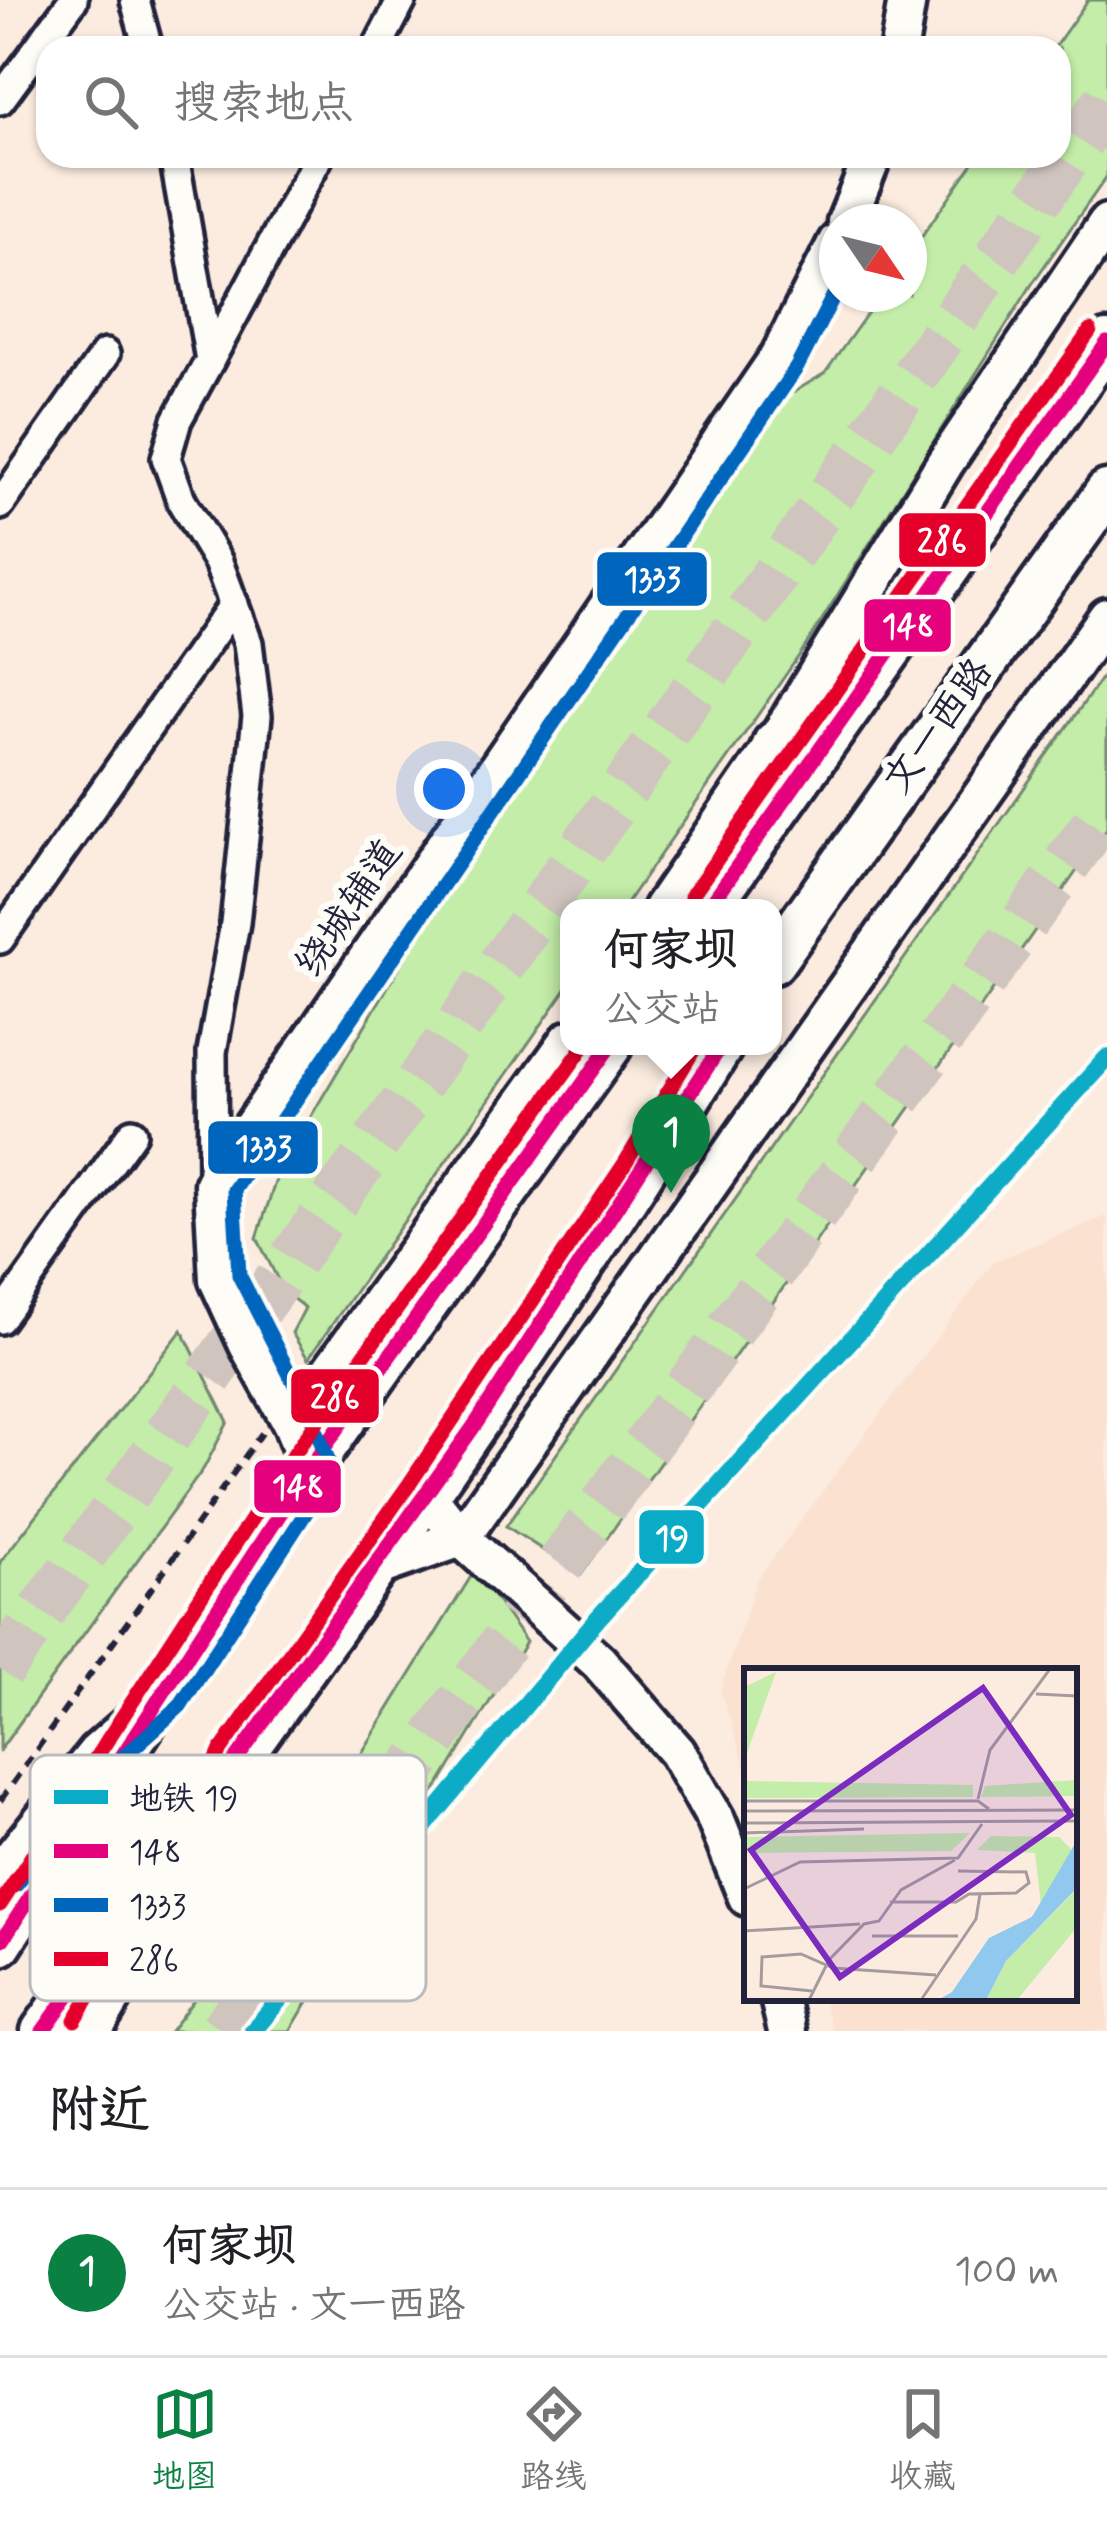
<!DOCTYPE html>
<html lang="zh">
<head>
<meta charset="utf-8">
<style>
	body { margin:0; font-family:Mynerve,"LXGW WenKai TC",sans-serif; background:#f2f2f2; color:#202124 }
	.compass { position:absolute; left:819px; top:204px; width:108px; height:108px; border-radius:50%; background:#fff; box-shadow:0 3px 9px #0004; rotate:125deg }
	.you { position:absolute; left:444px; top:789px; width:42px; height:42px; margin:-30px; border:9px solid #fff; border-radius:50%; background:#1a73e8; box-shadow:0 0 0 18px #1a73e833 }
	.badge { display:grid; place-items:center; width:78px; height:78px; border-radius:50%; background:#0b8043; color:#fff; font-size:39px; font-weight:700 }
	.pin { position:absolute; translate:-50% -99px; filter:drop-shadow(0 3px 6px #0008) }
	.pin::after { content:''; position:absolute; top:63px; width:42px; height:36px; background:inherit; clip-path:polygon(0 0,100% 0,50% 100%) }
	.popup { position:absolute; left:560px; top:899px; width:222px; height:156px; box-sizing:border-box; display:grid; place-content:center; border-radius:24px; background:#fff; filter:drop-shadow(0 3px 9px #0005); font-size:39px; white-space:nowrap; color:#757577 }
	.popup b { font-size:45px; color:#202124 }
	.popup::after { content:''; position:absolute; left:50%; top:100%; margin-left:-24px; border:24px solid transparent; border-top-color:#fff }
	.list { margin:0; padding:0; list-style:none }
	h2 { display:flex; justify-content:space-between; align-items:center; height:156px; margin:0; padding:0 48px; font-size:51px }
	h2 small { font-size:39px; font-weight:400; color:#757577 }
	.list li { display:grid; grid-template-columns:78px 1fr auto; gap:36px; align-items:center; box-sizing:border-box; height:168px; padding:0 48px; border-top:3px solid #e0e0e0 }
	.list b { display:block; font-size:45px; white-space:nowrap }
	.list p { margin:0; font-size:39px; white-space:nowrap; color:#757577 }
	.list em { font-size:39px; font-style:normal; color:#757577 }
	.icon { flex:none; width:66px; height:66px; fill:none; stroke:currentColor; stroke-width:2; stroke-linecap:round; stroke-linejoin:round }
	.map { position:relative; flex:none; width:1107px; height:2031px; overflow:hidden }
	.search { position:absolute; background:#fff; box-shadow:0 3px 9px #0004; left:36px; right:36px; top:36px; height:132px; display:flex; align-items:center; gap:30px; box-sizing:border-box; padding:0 42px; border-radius:36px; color:#757577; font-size:45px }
	.sheet { height:324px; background:#fff }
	nav { display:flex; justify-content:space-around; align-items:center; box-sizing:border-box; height:168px; border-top:3px solid #e0e0e0; background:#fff; font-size:33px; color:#757577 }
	nav a { display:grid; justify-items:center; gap:6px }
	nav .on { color:#0b8043 }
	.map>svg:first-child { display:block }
	.built { fill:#fbe1d0 }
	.green { fill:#c3eda8; stroke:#728872; stroke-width:3 }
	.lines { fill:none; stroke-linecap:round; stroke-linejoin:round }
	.highway-tunnel { stroke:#d0c4bf; stroke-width:48; stroke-dasharray:48 24; stroke-linecap:butt }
	.street-casing { stroke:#22223b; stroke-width:36 }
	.secondary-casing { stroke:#22223b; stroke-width:45 }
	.primary-casing { stroke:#22223b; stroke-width:51 }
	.path { stroke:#22223b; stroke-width:6; stroke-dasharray:12 9; stroke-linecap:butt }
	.street { stroke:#fdfcf7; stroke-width:27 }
	.secondary { stroke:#fdfcf7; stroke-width:36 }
	.primary { stroke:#fdfcf7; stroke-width:42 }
	.bus-1-casing { stroke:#fdfcf7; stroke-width:24 }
	.bus-2-casing { stroke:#fdfcf7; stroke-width:24 }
	.bus-3-casing { stroke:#fdfcf7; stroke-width:24 }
	.bus-1 { stroke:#e5007d; stroke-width:15 }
	.bus-2 { stroke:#0065bd; stroke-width:15 }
	.bus-3 { stroke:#e4002b; stroke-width:15 }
	.metro-1-casing { stroke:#fdfcf7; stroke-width:27 }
	.metro-1 { stroke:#09abc6; stroke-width:18 }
	.labels { text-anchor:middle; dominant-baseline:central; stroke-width:12; stroke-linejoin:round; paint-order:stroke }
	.street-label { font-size:39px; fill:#22223b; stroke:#fdfcf7 }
	.inset-river { fill:none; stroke:#90c8ee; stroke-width:6 }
	.inset-road { fill:none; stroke:#a59b9e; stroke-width:3 }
	.view { fill:#7b2cbf; fill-opacity:0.15; stroke:#7b2cbf; stroke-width:6 }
	.inset-edge { fill:none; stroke:#22223b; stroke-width:6 }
	.key { fill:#fdfcf7; stroke:#bbbbbf; stroke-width:3 }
	.key-label { font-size:33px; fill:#22223b }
	.line-badge { stroke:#fdfcf7; stroke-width:4.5 }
	.badge-label { font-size:33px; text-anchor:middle; font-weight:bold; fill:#fff }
</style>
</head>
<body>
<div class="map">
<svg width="1107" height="2031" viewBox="0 0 1107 2031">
	<rect width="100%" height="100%" fill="#fcece0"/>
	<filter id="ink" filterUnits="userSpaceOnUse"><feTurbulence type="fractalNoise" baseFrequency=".00833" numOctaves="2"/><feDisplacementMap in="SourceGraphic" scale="24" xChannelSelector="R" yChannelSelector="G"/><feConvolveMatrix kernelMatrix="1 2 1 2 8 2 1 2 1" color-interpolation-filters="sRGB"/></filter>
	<g filter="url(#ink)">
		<!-- built -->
		<polygon class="built" points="1107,1216 1107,2031 833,2031 822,1998 1074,1998 1074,1671 747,1671 747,1772 720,1690 757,1579 994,1261"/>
		<!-- green -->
		<g class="green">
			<polygon points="1088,0 1107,0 1107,176 1034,281 803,650 623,908 569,908 569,985 308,1359 292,1333 305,1308 284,1292 257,1238 279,1170 458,869 768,408 825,373 881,294 909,294 909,254 978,156 1059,156 1059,48 1054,48"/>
			<polygon points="1107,670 1107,828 581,1575 506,1526"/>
			<polygon points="182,1330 228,1422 204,1468 0,1750 0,1562"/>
			<polygon points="475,1570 526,1642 290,2031 170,2031 276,1892"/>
		</g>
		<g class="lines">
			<!-- highway-tunnel -->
			<g class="highway-tunnel">
				<polyline points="0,1670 426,1072 1107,101"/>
				<polyline points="223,2031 1107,808"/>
			</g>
			<defs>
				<g id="street">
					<polyline points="135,0 148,48"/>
					<polyline points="377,48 402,0"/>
					<polyline points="0,100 73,0"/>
					<polyline points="174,156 210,360 177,420 166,458 182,502 218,562 248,643 257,716 235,923 212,1052 213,1184"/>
					<polyline points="210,360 319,156"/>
					<polyline points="0,505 105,354"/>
					<polyline points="0,939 234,604"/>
					<polyline points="0,1319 132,1133"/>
				</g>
				<g id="secondary">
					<polyline points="899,48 907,0"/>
					<polyline points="846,222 873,156"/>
					<polyline points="662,908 775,743 945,463 1107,223"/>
					<polyline points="292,1424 569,1040"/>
					<polyline points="309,1469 292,1424 248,1345 218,1280 213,1184 780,355 837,242"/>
					<polyline points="427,1495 461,1538 599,1662 677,1752 716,1820 747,1897"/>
					<polyline points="375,1568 461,1538 1107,617"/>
					<polyline points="0,1872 96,1753 138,1716"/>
					<polyline points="779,1998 787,2031"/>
					<polyline points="93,2031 197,1858 220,1804"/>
				</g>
				<g id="primary">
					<polyline points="740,837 775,743"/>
					<polyline points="708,908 1107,343"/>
					<polyline points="773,962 1107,492"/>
					<polyline points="0,1944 309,1469 610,1046"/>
					<path d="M 43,2031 C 277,1708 513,1386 721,1046"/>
				</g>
			</defs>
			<!-- street casing -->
			<use href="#street" class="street-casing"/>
			<!-- secondary casing -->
			<use href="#secondary" class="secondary-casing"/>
			<!-- primary casing -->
			<use href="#primary" class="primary-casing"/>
			<!-- path -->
			<polyline class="path" points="0,1801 262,1433"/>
			<!-- street -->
			<use href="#street" class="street"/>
			<!-- secondary -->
			<use href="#secondary" class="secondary"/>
			<!-- primary -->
			<use href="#primary" class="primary"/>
			<defs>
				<g id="bus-1">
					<polyline points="708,908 1107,343"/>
					<polyline points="3,1939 309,1469 610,1046"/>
					<polyline points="43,2031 477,1422 721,1046"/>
				</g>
				<g id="bus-2">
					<polyline points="329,1462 310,1414 239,1275 234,1190 797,367 837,289"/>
					<polyline points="16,1885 111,1768 180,1706 327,1480"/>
				</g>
				<g id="bus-3">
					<polyline points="691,896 1090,331"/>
					<polyline points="0,1905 291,1458 584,1046"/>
					<polyline points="75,2020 178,1848 221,1750 410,1483 625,1163 696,1046"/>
				</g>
			</defs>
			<!-- bus-1 casing -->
			<use href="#bus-1" class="bus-1-casing"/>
			<!-- bus-2 casing -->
			<use href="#bus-2" class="bus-2-casing"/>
			<!-- bus-3 casing -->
			<use href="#bus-3" class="bus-3-casing"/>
			<!-- bus-1 -->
			<use href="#bus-1" class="bus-1"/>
			<!-- bus-2 -->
			<use href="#bus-2" class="bus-2"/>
			<!-- bus-3 -->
			<use href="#bus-3" class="bus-3"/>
			<defs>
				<polyline id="metro-1" points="253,2031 598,1618 1107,1058"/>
			</defs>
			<!-- metro-1 casing -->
			<use href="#metro-1" class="metro-1-casing"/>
			<!-- metro-1 -->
			<use href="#metro-1" class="metro-1"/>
		</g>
	</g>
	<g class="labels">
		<!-- street labels -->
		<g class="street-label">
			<text transform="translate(939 727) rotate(-54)">文一西路</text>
			<text transform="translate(350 909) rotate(-56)">绕城辅道</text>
		</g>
	</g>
	<!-- overview -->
	<g transform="translate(744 1668)">
		<rect width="333" height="333" fill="#fcece0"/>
		<path d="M 32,4 L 0,93 L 0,19 ZM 333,112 L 333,128 L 237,129 L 241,118 ZM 0,113 L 229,117 L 229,129 L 0,130 ZM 226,165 L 207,183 L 0,185 L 0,169 ZM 247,168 L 315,169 L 328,182 L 297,237 L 291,185 L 233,182 ZM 333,221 L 333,259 L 273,332 L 242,332 L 262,293 Z" fill="#c3eda8"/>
		<path d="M 333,172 L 333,220 L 262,293 L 242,332 L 194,332 L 208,324 L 245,270 L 288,249 Z" fill="#90c8ee"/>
		<path class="inset-river" d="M 221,332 L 333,200"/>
		<path class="inset-road" d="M 292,26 L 333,28M 234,131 L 246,82 L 306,1M 0,133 L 234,133 L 245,141M 0,143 L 333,142M 0,155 L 333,153M 0,165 L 120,161M 0,221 L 56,194 L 214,190 L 238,156M 146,234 L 212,234 L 225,226 L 272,225 L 285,215 L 282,204 L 214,203M 0,263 L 116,256M 128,268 L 214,268M 68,323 L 17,318 L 18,289 L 57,286 L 89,300 L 192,307M 65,332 L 85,292 L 120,256 L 135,253 L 157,222 L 211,192M 177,332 L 232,251 L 236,226"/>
		<path class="view" d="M 239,20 L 327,147 L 96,309 L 7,182 Z"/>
		<rect width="333" height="333" class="inset-edge"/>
	</g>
	<!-- legend -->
	<rect x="30" y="1755" width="396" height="246" rx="18" class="key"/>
	<rect x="54" y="1790" width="54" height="14" fill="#09abc6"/>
	<rect x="54" y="1844" width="54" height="14" fill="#e5007d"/>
	<rect x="54" y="1898" width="54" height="14" fill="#0065bd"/>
	<rect x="54" y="1952" width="54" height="14" fill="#e4002b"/>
	<g class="key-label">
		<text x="129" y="1809">地铁 19</text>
		<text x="129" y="1863">148</text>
		<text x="129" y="1917">1333</text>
		<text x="129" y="1971">286</text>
	</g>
	<g class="line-badge">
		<rect x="897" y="511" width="91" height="58" rx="12" fill="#e4002b"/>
		<rect x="595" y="550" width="114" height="58" rx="12" fill="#0065bd"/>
		<rect x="862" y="597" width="91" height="57" rx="12" fill="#e5007d"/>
		<rect x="206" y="1119" width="114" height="57" rx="12" fill="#0065bd"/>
		<rect x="289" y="1367" width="92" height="58" rx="12" fill="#e4002b"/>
		<rect x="252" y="1458" width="91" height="57" rx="12" fill="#e5007d"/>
		<rect x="637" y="1508" width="69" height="58" rx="12" fill="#09abc6"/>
	</g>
	<g class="badge-label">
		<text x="942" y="552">286</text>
		<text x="652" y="590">1333</text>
		<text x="908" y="637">148</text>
		<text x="263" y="1159">1333</text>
		<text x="335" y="1408">286</text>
		<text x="298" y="1498">148</text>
		<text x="672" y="1549">19</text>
	</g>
</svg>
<svg class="compass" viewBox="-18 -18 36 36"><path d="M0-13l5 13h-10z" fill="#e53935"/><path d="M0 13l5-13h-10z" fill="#757577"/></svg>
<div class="you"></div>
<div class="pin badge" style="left:671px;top:1193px">1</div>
<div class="popup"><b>何家坝</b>公交站</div>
<div class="search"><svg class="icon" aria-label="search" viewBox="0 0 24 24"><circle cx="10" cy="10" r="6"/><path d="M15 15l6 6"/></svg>搜索地点</div>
</div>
<section class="sheet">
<h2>附近<small></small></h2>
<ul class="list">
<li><span class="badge">1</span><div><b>何家坝</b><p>公交站 · 文一西路</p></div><em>100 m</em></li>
</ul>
</section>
<nav>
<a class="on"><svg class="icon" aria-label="map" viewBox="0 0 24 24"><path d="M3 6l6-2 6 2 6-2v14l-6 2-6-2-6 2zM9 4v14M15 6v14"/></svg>地图</a>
<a><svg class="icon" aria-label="directions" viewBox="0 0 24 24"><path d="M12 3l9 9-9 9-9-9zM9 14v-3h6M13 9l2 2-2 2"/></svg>路线</a>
<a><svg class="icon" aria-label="saved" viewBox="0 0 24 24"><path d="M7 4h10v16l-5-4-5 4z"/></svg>收藏</a>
</nav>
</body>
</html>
